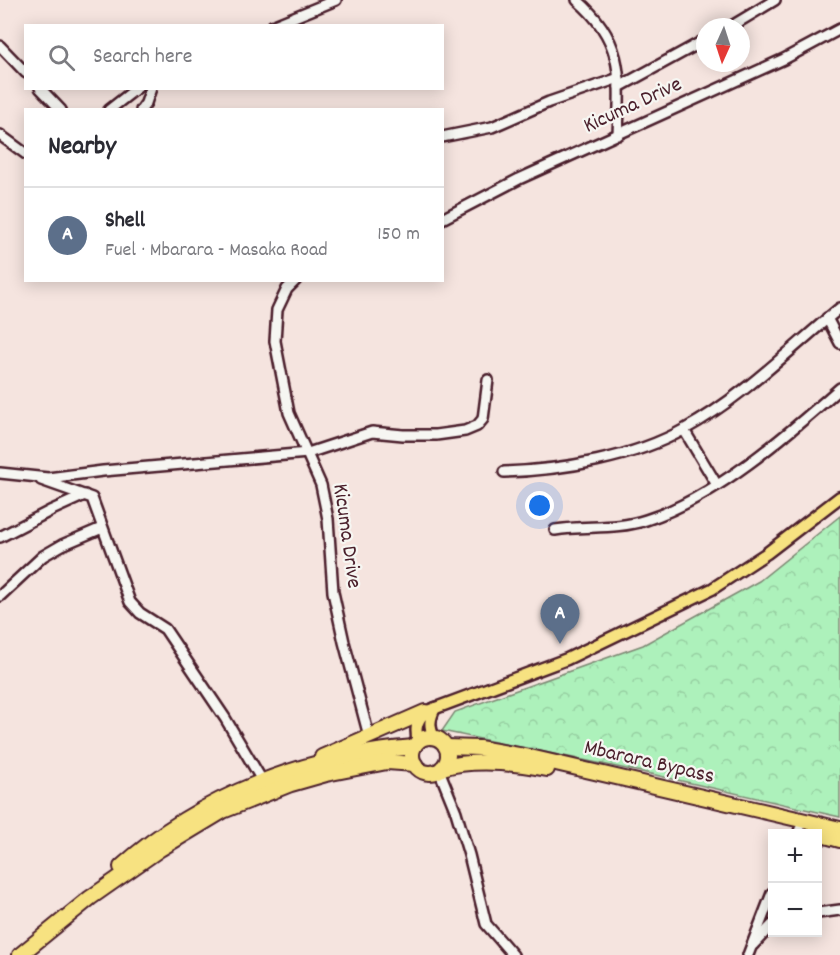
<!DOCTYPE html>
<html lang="en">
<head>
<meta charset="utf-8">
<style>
	body { margin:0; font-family:Dekko,sans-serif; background:#f2f2f3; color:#2b2b33 }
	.controls { position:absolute; right:18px; bottom:18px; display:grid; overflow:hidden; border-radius:0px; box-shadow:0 3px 15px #0003 }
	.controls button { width:54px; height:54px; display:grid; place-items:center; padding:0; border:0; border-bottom:2px solid #e1e1e2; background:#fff; color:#2b2b33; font:30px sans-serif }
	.compass { position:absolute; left:696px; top:18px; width:54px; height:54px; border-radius:50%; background:#fff; box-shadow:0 3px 15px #0003; rotate:183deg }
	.you { position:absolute; left:540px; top:506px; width:21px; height:21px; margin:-15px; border:4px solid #fff; border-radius:50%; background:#1a73e8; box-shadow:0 0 0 9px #1a73e833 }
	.badge { display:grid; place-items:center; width:39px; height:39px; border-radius:50%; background:#7c3aed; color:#fff; font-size:20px; font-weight:700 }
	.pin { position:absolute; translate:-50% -50px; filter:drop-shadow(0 2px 3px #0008) }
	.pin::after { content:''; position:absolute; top:32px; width:21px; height:18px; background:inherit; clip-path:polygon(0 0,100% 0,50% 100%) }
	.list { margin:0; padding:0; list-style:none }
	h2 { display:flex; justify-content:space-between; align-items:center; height:78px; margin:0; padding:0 24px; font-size:26px }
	h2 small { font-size:20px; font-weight:400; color:#7c7c81 }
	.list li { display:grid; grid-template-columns:39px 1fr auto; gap:18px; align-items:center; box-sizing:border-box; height:96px; padding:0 24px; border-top:2px solid #e1e1e2 }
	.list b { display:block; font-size:22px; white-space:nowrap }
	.list p { margin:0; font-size:20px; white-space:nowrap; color:#7c7c81 }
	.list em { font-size:20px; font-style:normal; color:#7c7c81 }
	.icon { flex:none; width:33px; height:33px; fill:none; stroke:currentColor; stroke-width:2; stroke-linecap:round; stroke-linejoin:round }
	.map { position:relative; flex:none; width:840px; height:955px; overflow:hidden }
	.search { position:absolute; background:#fff; box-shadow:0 3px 15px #0003; left:24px; top:24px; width:420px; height:66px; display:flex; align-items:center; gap:15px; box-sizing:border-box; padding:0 21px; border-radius:0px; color:#7c7c81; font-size:22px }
	.panel { position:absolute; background:#fff; box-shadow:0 3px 15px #0003; left:24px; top:108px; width:420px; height:174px; border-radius:0px }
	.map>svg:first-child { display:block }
	.forest { fill:url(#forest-crowns); stroke:#7c8873; stroke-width:1.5 }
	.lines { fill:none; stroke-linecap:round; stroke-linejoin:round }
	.minor-casing { stroke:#4a1f2b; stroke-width:14 }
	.major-casing { stroke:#4a1f2b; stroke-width:15 }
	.highway-casing { stroke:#4a1f2b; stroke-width:18 }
	.minor { stroke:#f6f6f2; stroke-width:9 }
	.major { stroke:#f7e281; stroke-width:10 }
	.highway { stroke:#f7e281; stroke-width:14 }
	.labels { text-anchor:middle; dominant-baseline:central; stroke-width:4.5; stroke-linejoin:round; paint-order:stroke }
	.street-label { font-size:22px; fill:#4a1f2b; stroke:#f6f6f2 }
</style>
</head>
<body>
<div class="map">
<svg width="840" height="955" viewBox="0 0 840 955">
	<defs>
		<pattern id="forest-crowns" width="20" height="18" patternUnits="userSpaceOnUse" patternTransform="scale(1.5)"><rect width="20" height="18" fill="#adf1bb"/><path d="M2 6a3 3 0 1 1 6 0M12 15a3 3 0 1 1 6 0" fill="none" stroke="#96cea1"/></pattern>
	</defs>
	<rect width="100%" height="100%" fill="#f5e4df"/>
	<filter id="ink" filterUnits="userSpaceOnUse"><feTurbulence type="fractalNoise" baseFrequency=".0167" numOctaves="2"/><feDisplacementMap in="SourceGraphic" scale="12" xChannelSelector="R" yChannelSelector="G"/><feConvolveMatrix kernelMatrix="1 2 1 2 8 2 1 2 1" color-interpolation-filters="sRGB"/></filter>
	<g filter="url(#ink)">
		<!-- forest -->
		<polygon class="forest" points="840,516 840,817 651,774 442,731 455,712 643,645 759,581"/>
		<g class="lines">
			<defs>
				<g id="minor">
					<path d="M 577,0 C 625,41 620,78 618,135"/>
					<polyline points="272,26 336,0"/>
					<polyline points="730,27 775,0"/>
					<polyline points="0,46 26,73"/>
					<polyline points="619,87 705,40"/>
					<polyline points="40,88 61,110"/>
					<polyline points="109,110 137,88"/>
					<polyline points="141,110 146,103 151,88"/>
					<polyline points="0,135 26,154"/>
					<polyline points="442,137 492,127 549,102 619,78"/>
					<polyline points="442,219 519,179 784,59 840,29"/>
					<polyline points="296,280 287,289 277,310 275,341 289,413 321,485 328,519 333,592 344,642 369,736"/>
					<polyline points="827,318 840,343"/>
					<polyline points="684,430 717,485"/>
					<path d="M 504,472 C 562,470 634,458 685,429 C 742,398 790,349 840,308"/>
					<polyline points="0,473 48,478 103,471 308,453 372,432 403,435 436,435 465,431 477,426 483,419 488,380"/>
					<polyline points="41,480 92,498 130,602 140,613 165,629 225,718 263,782"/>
					<path d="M 555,530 C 585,525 616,530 646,520 C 715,498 787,435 840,388"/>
					<polyline points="0,537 52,510 85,495"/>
					<polyline points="0,596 43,556 62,545 102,528"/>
					<polyline points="439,770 456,812 469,855 486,924 513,955"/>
					<polyline points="798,834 800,829"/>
					<polyline points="818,913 840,910"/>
					<polyline points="753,945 772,925"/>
					<polyline points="748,955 772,893"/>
				</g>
				<g id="major">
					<path d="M 434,738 C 429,726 429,720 435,708"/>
					<path d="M 418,742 C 415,729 416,722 425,712 L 567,659 L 712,589 L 767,553 L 840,497"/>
				</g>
				<g id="highway">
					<circle cx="430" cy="755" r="18"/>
					<polyline points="446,747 479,748 530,757 840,829"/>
					<polyline points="322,757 425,712"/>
					<path d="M 442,768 C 474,758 514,763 547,769"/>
					<polyline points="818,834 840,840"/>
					<path d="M 121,867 C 200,795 309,755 414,747"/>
					<polyline points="20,955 90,898 160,849 223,811 291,784 326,774 387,762 415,764"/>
				</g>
			</defs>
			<!-- minor casing -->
			<use href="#minor" class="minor-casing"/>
			<!-- major casing -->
			<use href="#major" class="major-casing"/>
			<!-- highway casing -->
			<use href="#highway" class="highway-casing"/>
			<!-- minor -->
			<use href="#minor" class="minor"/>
			<!-- major -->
			<use href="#major" class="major"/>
			<!-- highway -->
			<use href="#highway" class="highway"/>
		</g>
	</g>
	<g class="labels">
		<!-- street labels -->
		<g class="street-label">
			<text transform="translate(633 106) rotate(-25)">Kicuma Drive</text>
			<text transform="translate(346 536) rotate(82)">Kicuma Drive</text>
			<text transform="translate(649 763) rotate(13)">Mbarara Bypass</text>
		</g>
	</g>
</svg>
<div class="controls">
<button>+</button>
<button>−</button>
</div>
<svg class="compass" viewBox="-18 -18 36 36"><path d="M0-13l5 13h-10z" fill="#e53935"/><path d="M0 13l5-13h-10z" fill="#7c7c81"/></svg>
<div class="you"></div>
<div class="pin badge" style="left:560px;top:644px;background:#5c6f8a">A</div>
<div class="search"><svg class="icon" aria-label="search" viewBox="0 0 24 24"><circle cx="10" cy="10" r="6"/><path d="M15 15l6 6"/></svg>Search here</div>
<section class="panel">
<h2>Nearby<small></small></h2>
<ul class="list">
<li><span class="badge" style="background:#5c6f8a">A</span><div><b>Shell</b><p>Fuel · Mbarara - Masaka Road</p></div><em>150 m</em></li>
</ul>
</section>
</div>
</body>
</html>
